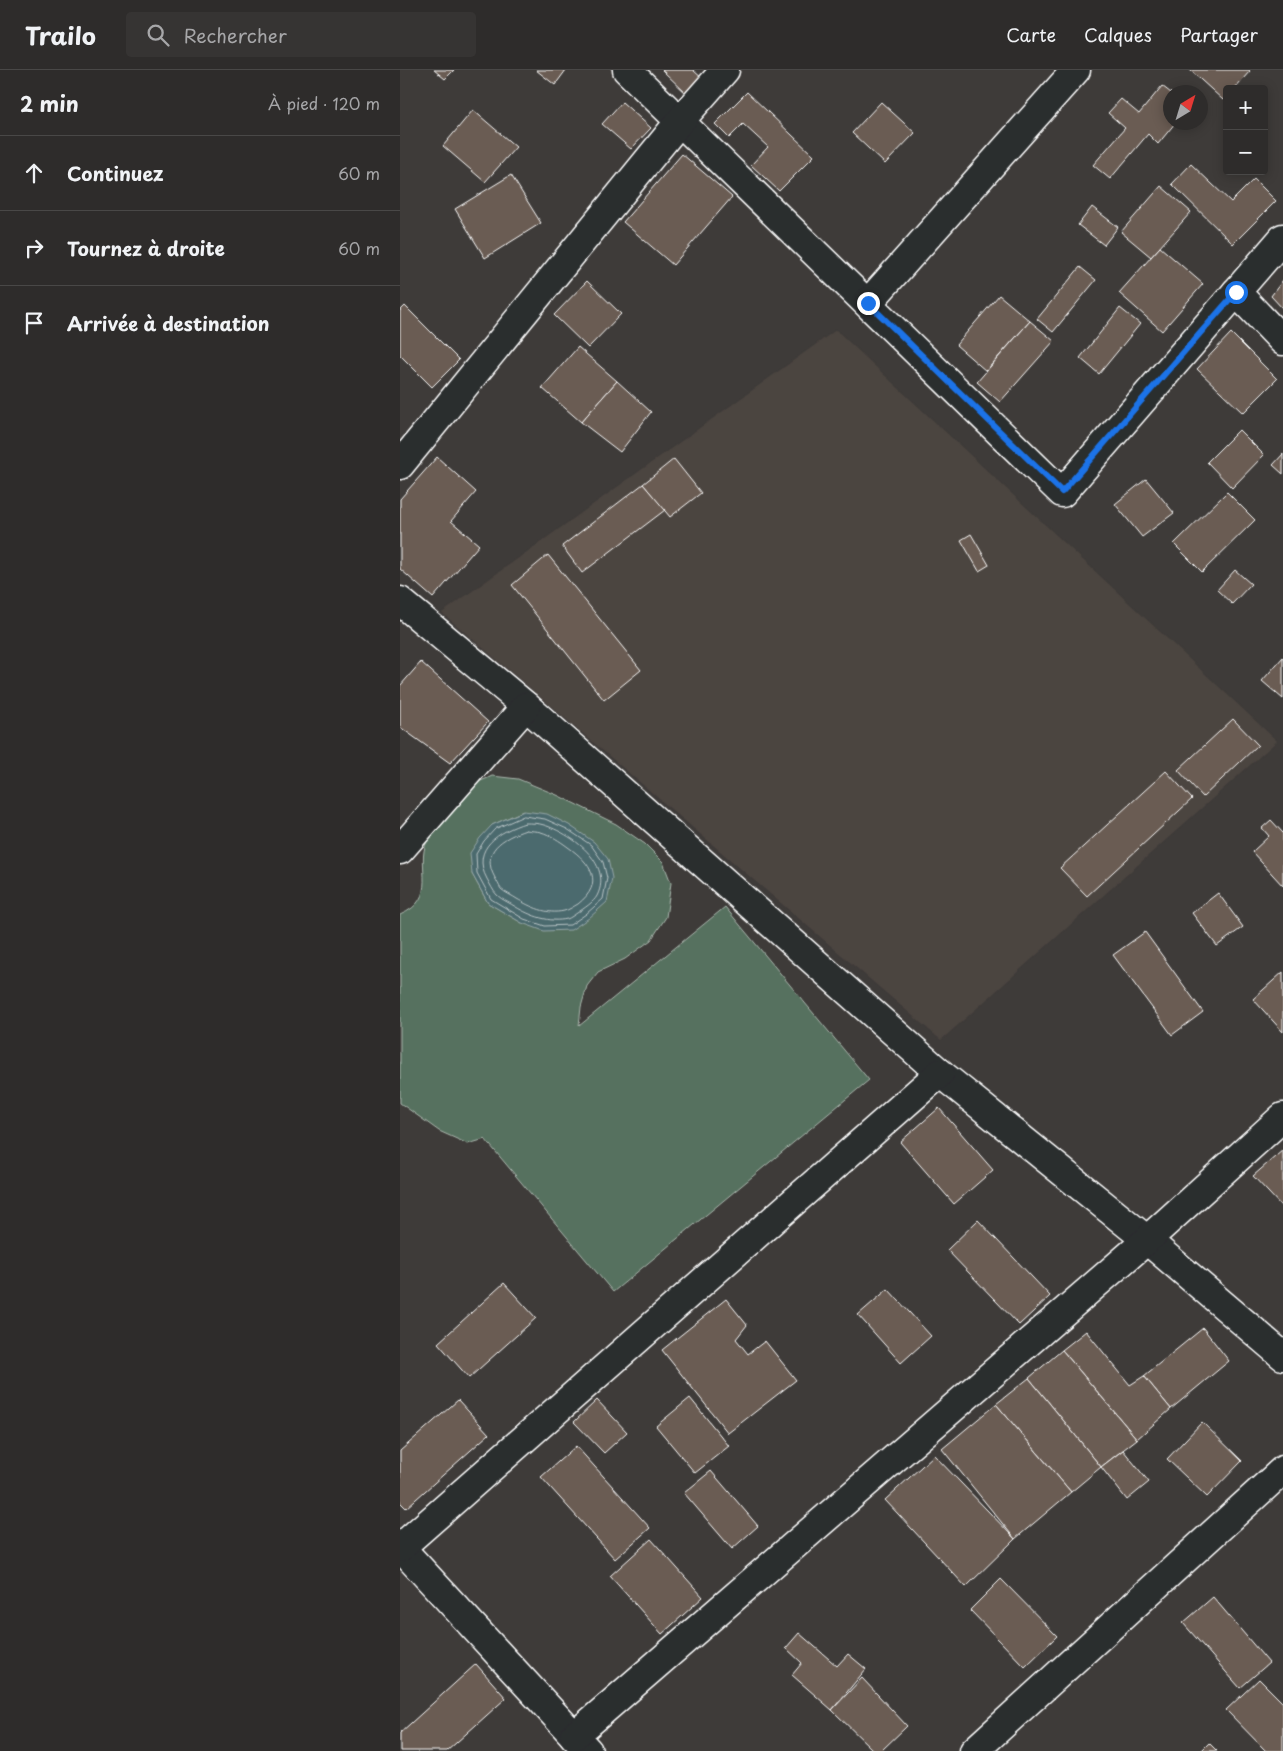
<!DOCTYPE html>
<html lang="fr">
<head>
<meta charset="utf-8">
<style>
	body { margin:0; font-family:"Playpen Sans",sans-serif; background:#363433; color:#f1f3f6 }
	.controls { position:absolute; right:15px; top:15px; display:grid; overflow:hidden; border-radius:5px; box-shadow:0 2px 12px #0003 }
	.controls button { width:45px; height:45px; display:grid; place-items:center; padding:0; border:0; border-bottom:1px solid #494847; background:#2e2c2b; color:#f1f3f6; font:25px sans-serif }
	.compass { position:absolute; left:763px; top:15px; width:45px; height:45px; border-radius:50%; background:#2e2c2b; box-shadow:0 2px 12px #0003; rotate:38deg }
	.stop { position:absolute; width:15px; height:15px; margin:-11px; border:4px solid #1a73e8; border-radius:50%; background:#fff }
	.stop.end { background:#1a73e8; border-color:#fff; box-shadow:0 1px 5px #0008 }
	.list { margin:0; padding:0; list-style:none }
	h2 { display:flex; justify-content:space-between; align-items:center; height:65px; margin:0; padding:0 20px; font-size:21px }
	h2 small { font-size:16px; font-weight:400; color:#a7a7a9 }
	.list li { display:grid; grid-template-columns:32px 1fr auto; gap:15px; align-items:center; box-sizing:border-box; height:75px; padding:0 20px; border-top:1px solid #494847 }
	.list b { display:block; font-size:19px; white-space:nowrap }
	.list em { font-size:16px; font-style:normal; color:#a7a7a9 }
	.icon { flex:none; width:28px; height:28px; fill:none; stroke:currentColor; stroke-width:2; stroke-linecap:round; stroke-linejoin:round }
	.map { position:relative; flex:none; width:883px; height:1681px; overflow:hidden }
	header { display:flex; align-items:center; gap:30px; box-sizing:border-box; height:70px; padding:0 25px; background:#2e2c2b; border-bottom:1px solid #494847 }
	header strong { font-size:24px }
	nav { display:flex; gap:28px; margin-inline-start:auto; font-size:18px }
	.search { width:350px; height:45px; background:#363433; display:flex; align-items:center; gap:12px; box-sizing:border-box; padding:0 18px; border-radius:5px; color:#a7a7a9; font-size:19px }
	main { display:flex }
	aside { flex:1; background:#2e2c2b }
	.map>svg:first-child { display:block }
	.built { fill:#4c4540 }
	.green { fill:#57715f; stroke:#abb8af; fill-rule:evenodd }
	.water { fill:#4c6a6e; stroke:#94a6a8 }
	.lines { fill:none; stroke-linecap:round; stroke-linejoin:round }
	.shore { stroke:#b7c3c5; stroke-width:1 }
	.building { fill:#6b5c52; stroke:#fff }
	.minor-casing { stroke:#fff; stroke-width:31 }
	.minor { stroke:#2a2d2e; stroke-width:28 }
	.route { stroke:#1a73e8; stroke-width:6 }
</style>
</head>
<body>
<header>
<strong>Trailo</strong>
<div class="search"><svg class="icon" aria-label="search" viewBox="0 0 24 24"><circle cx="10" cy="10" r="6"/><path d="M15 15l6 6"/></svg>Rechercher</div>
<nav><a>Carte</a><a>Calques</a><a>Partager</a></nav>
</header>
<main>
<aside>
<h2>2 min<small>À pied · 120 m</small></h2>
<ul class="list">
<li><svg class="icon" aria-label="ahead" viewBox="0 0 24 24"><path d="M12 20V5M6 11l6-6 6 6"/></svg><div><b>Continuez</b></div><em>60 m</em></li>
<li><svg class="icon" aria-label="right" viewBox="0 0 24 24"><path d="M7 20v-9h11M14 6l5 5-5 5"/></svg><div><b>Tournez à droite</b></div><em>60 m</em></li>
<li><svg class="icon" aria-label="arrive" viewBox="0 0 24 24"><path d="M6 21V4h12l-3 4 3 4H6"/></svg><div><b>Arrivée à destination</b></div></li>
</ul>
</aside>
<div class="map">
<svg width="883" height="1681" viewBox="0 0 883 1681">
	<rect width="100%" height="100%" fill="#3e3b39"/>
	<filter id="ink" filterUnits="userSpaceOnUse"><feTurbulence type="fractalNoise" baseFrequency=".02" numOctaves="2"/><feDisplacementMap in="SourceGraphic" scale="10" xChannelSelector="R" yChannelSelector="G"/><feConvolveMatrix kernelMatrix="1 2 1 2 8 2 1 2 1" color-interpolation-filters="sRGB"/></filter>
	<g filter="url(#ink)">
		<!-- built -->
		<polygon class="built" points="436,260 877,671 541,970 42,543"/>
		<!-- green -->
		<path class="green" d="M 92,706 L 118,709 L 157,725 L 216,754 L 245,774 L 263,792 L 271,813 L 266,847 L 251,870 L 225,889 L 198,902 L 187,916 L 181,937 L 179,956 L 325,837 L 469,1010 L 213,1222 L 85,1069 L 68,1074 L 39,1061 L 0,1033 L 0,845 C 40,828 15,797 27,771 C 30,764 67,720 74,714 C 79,711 87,709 92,706 ZM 123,741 L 122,853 L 88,833 L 72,804 L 92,755 Z"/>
		<!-- water -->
		<polygon class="water" points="124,741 147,744 169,755 194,772 208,789 212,808 207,832 189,848 171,860 144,861 122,853 88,833 72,804 70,783 80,768 92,755"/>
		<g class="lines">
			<!-- shore -->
			<g class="shore">
				<polygon points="124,746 145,749 167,759 191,775 203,792 207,808 203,829 186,844 170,855 145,856 124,849 91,829 77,803 76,784 84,771 95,759"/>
				<path d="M 125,753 C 131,753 138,753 144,755 C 170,763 214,793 197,826 C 194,832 183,839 177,843 C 174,845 170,848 167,849 C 150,853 131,846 116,837 C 110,833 102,830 97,825 C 93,821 90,814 87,809 C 70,778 100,761 125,753 Z"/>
				<path d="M 126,760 C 131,761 137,761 141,762 C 151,765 160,771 168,777 C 191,793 205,813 178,834 C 174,836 169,840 164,841 C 147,845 131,837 117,829 C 113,826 105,823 101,819 C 99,816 97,811 95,808 C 80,781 102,768 126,760 Z"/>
			</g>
		</g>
		<!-- building -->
		<g class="building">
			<polygon points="34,0 54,0 45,9"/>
			<polygon points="136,0 166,0 155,15"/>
			<polygon points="262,0 293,0 304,10 289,26"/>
			<polygon points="790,0 849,0 850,1 834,19 827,19 827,26 823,30"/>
			<polygon points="762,16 771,23 771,52 776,52 758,74 748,64 710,109 693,95 725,58 708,43 721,29 739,44"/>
			<polygon points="347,22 414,86 379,121 351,95 368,77 343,54 329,68 315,54"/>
			<polygon points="222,32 251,58 231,79 202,54"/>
			<polygon points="481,32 515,63 485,94 452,63"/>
			<polygon points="73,40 116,77 85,112 43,76"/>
			<polygon points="282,84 332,127 273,195 223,152"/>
			<polygon points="791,94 831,132 854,109 876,131 833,174 772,114"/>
			<polygon points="111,105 141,153 85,188 55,139"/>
			<polygon points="761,116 791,142 751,187 721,162"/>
			<polygon points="692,137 718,157 704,175 678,155"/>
			<polygon points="760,177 803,214 762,261 719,223"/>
			<polygon points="680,197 696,210 653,262 637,249"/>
			<polygon points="883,210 883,239 871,226"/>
			<polygon points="187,211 221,244 188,278 154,245"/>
			<polygon points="599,225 630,251 586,301 556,275"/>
			<polygon points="5,236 59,290 32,317 0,285 0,241"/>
			<polygon points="720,238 740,254 699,304 680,288"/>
			<polygon points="630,251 654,271 600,332 577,312"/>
			<polygon points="831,263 877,309 843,343 797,299"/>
			<polygon points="178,277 217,311 181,352 142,318"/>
			<polygon points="217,311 251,342 220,382 181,352"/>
			<polygon points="839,360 864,385 832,418 807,392"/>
			<polygon points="883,384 883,404 873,395"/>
			<polygon points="37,387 76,422 51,451 79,475 33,528 0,499 0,429"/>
			<polygon points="274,389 301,423 270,447 243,414"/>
			<polygon points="746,409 774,443 742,467 715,434"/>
			<polygon points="243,414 265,440 182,503 162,476"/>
			<polygon points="827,422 855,450 802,502 774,474"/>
			<polygon points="571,464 589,495 579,501 561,470"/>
			<polygon points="148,485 241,600 204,630 112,515"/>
			<polygon points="835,500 851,514 832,534 817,520"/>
			<polygon points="883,587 883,629 862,611"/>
			<polygon points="21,592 88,652 50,693 0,657 0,616"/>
			<polygon points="833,649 858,675 803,727 778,700"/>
			<polygon points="766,701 792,729 687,826 660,798"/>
			<polygon points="871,750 883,763 883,816 852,782 869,766 862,758"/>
			<polygon points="818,823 843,857 817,876 792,843"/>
			<polygon points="745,862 803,942 772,965 713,885"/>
			<polygon points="883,902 883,962 853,929"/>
			<polygon points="539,1038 593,1100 554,1134 500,1072"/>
			<polygon points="883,1080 883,1138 853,1106"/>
			<polygon points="578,1150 650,1226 619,1255 547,1180"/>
			<polygon points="104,1213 136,1248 69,1308 38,1273"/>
			<polygon points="488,1219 531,1266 501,1293 458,1245"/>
			<polygon points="326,1229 347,1255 336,1269 348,1284 365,1271 396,1310 328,1363 262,1280"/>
			<polygon points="803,1258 829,1291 771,1339 744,1306"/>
			<polygon points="686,1261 730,1315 744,1306 771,1339 737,1369 662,1280"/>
			<polygon points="662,1280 737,1369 701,1397 629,1308"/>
			<polygon points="629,1308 701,1397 671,1422 596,1334"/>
			<polygon points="290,1328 329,1376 295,1403 256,1356"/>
			<polygon points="58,1330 89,1364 6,1438 0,1432 0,1381"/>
			<polygon points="197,1330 227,1362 204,1383 174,1352"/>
			<polygon points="596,1334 671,1422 615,1469 542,1379"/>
			<polygon points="802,1352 842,1391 807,1427 767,1389"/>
			<polygon points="176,1376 250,1458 215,1489 141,1407"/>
			<polygon points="723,1380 749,1412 727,1430 701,1397"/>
			<polygon points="534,1385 615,1469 566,1517 485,1430"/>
			<polygon points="311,1401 358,1456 332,1479 284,1423"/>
			<polygon points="251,1469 303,1527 262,1564 210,1506"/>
			<polygon points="601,1509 657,1566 625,1597 570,1540"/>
			<polygon points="813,1527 869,1593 840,1618 783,1553"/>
			<polygon points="399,1563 437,1596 448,1584 466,1599 432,1640 392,1605 402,1593 386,1578"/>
			<polygon points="76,1594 106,1628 47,1681 0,1681 0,1663"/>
			<polygon points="462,1608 507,1656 481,1681 474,1681 432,1640"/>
			<polygon points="859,1609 883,1633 883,1681 866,1681 826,1640"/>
			<polygon points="809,1673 817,1681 801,1681"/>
		</g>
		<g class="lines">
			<defs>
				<g id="minor">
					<polyline points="227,0 662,423 883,168"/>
					<polyline points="836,222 883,271"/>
					<polyline points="468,233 676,0"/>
					<polyline points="0,395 280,51 325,0"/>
					<polyline points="0,531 126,636 540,1003 747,1170 883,1286"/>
					<polyline points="0,780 126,636"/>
					<polyline points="0,1477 188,1681"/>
					<polyline points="0,1478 540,1003"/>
					<polyline points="174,1666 747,1170 883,1047"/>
					<polyline points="574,1681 883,1400"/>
				</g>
			</defs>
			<!-- minor casing -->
			<use href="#minor" class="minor-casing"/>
			<!-- minor -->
			<use href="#minor" class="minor"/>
		</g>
	</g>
	<g class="lines" filter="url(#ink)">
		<!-- route -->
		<polyline class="route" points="468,233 662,422 836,222"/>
	</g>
</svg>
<div class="controls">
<button>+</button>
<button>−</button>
</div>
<svg class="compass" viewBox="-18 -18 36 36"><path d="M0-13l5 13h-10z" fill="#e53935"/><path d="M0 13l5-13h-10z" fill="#a7a7a9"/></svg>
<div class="stop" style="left:836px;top:222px"></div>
<div class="stop end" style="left:468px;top:233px"></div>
</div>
</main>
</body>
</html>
